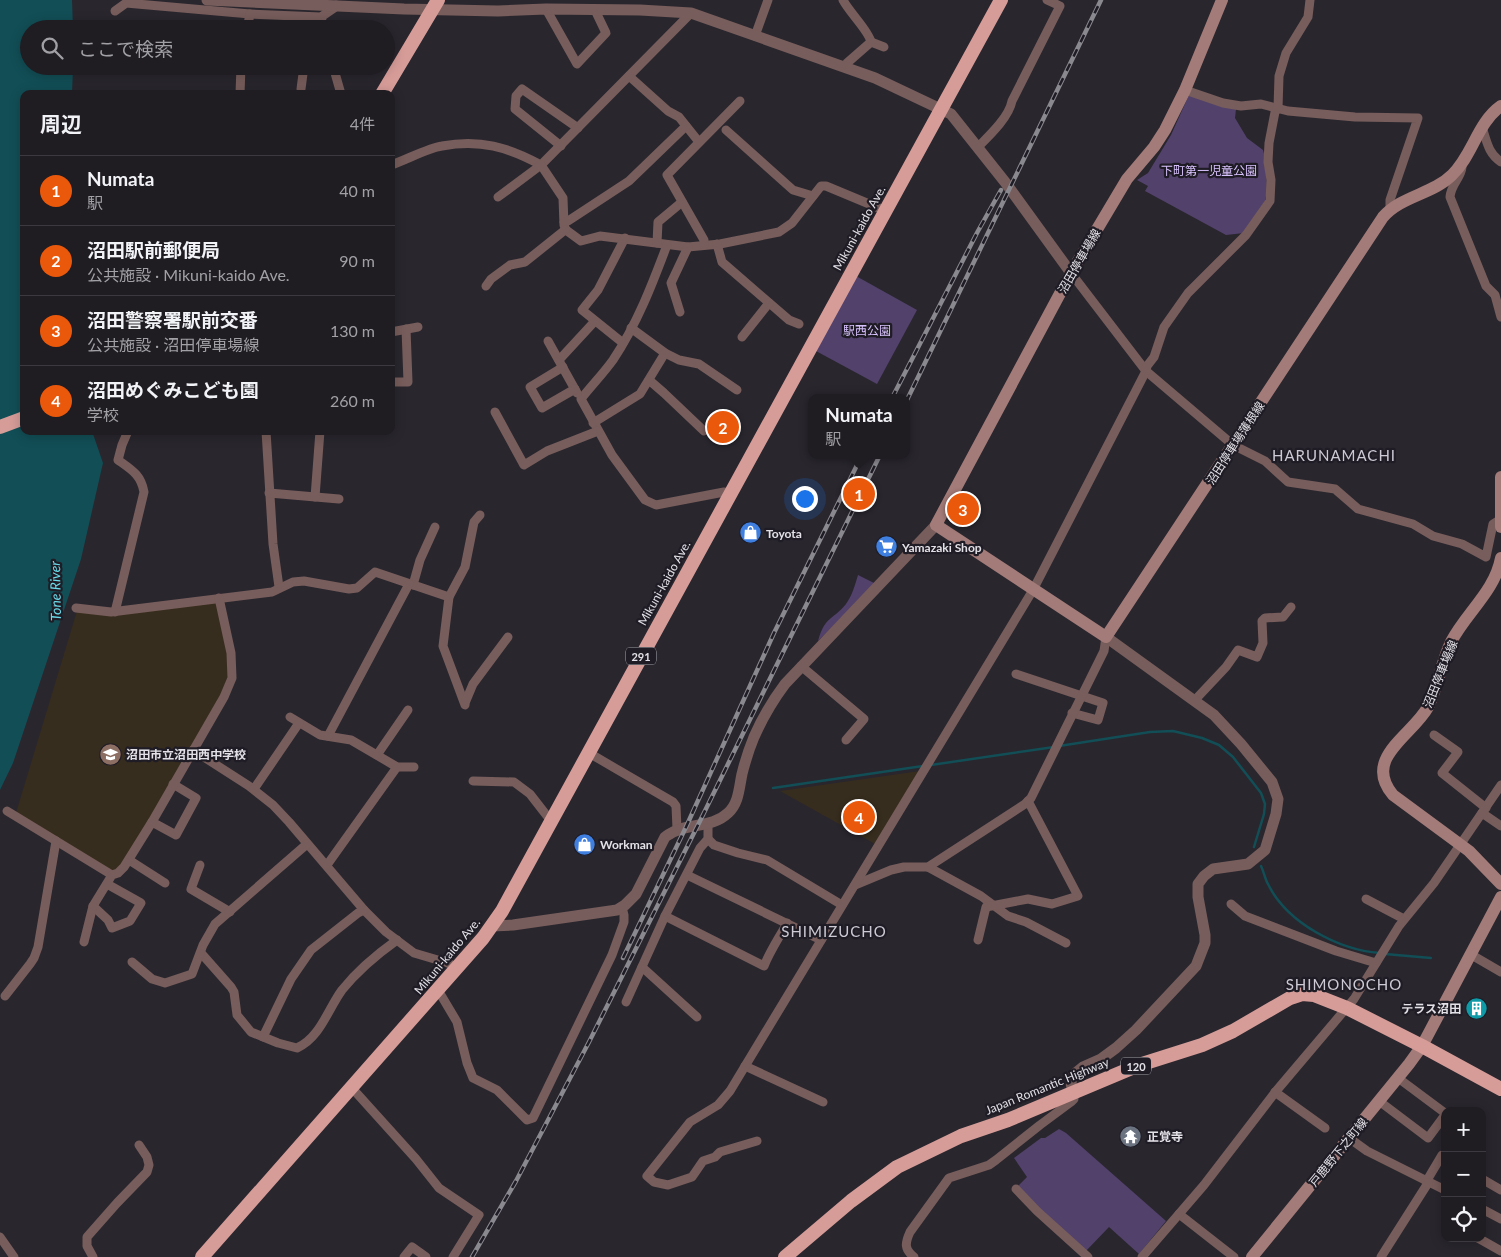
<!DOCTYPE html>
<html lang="ja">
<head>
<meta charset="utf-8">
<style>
	body { margin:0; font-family:Lato,"Noto Sans JP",sans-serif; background:#27252a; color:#f1f3f6 }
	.controls { position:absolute; right:15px; bottom:15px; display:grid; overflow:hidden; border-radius:10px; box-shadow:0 2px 12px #0003 }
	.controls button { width:45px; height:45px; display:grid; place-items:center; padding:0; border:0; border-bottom:1px solid #3c3a40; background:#1f1c22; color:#f1f3f6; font:25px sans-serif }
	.you { position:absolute; left:804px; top:498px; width:18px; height:18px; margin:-12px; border:4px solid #fff; border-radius:50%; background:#1a73e8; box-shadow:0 0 0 8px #1a73e833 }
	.badge { display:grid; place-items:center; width:32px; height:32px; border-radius:50%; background:#ea580c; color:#fff; font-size:16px; font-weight:700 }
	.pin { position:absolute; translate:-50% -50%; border:2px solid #fff; box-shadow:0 1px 5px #0006 }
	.popup { position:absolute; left:808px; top:394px; width:102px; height:65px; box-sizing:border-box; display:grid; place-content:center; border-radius:10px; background:#1f1c22; filter:drop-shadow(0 1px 4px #0005); font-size:16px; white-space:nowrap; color:#a1a1a5 }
	.popup b { font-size:19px; color:#f1f3f6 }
	.popup::after { content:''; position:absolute; left:50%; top:100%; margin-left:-10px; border:10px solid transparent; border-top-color:#1f1c22 }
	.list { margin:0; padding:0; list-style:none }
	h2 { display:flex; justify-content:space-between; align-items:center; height:65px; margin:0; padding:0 20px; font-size:21px }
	h2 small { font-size:16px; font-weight:400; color:#a1a1a5 }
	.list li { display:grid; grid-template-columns:32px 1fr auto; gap:15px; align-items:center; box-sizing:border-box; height:70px; padding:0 20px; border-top:1px solid #3c3a40 }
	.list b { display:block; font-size:19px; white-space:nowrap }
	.list p { margin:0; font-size:16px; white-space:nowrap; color:#a1a1a5 }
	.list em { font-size:16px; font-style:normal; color:#a1a1a5 }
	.icon { flex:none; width:28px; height:28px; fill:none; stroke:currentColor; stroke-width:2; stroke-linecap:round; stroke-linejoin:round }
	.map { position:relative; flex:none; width:1501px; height:1257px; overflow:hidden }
	.search { position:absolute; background:#1f1c22; box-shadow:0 2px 12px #0003; left:20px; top:20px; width:375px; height:55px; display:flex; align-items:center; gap:12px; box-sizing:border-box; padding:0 18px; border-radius:28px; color:#a1a1a5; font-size:19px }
	.panel { position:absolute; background:#1f1c22; box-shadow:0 2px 12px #0003; left:20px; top:90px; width:375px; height:345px; border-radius:10px }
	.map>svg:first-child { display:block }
	.education { fill:#372d1e }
	.green { fill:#52416b }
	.water { fill:#124e56 }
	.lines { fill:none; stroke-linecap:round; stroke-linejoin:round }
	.stream { stroke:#124e56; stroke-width:2.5 }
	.minor { stroke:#775d5b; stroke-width:9 }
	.tertiary { stroke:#775d5b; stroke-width:11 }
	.secondary { stroke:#a37b78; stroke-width:12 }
	.trunk { stroke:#d69c98; stroke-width:14 }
	.rail-casing { stroke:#8b8990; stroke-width:4.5 }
	.rail { stroke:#1f1c25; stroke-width:2.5; stroke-dasharray:8; stroke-linecap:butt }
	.labels { text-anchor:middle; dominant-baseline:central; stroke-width:4.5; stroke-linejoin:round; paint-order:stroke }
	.shield { fill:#1f1c25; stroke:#a8a6ad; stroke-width:1 }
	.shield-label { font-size:11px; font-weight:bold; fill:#e3e1e7 }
	.park-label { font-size:12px; fill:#d8c2fd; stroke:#1f1c25 }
	.street-label { font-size:12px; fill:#e3e1e7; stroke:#1f1c25 }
	.poi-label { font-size:12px; font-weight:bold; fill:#e3e1e7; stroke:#1f1c25; text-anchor:start }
	.water-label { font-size:14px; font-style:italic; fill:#6adbea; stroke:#1f1c25 }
	.quarter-label { font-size:15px; letter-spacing:1px; fill:#cecad5; stroke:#1f1c25 }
</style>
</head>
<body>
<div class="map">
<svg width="1501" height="1257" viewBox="0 0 1501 1257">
	<rect width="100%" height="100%" fill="#29262e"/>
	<!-- education -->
	<g class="education">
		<polygon points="214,601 217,604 229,658 229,673 221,694 124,864 115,871 107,869 16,813 77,611"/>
		<polygon points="920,771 875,844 780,791"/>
	</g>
	<!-- green -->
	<g class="green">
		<polygon points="1189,95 1236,109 1235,118 1247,138 1263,150 1266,161 1267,190 1265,201 1244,233 1226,235 1145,191 1148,186 1137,180 1148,173 1171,135"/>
		<polygon points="856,276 917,310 877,384 816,351"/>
		<path d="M 858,575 L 876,584 L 818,641 C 825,616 832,621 846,604 C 852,596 855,585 858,575 Z"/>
		<polygon points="1059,1129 1066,1133 1166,1221 1139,1254 1109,1227 1085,1252 1017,1187 1027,1177 1014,1158 1041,1138 1045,1138"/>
	</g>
	<!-- water -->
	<polygon class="water" points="0,0 72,0 73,29 29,29 29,66 73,66 73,68 72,94 24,94 24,431 92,431 103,463 81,559 13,763 0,790"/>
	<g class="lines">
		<!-- stream -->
		<g class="stream">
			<polyline points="1059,746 1150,732 1173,731 1202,738 1219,745 1233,757 1261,793 1265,804 1264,814 1254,847"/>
			<polyline points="931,765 1054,747"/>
			<polyline points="773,788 923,766"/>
			<path d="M 1261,866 C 1264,872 1265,879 1268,884 C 1287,923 1339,950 1380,953"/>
			<polyline points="1385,954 1431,958"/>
		</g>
		<!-- minor -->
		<g class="minor">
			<path d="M 843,0 C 849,12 869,31 871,42"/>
			<polyline points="546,9 577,64 606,33 595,10"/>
			<polyline points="115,11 126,3 250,14"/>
			<polyline points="303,17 305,29"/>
			<polyline points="321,17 324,29"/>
			<polyline points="247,29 250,14 321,17 337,6 336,5"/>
			<polyline points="755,36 768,0"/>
			<polyline points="333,66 341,94"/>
			<polyline points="844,67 847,63 871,42 884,47"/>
			<polyline points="629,76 668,111 679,117 699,142"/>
			<polyline points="301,89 304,66"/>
			<polyline points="1185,90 1223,103 1241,106 1261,104 1288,111 1355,117 1418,118 1390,200 1390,209"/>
			<polyline points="240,94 241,66"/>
			<path d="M 1482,127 C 1487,142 1488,153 1501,162"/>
			<polyline points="726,130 793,190 813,196"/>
			<polyline points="561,146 515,109 516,96 522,89 578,128"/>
			<path d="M 978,147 C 990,135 1009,117 1012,101 L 1060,6 L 1047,0"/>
			<path d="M 391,165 C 406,160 428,148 442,146 C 480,139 508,147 541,165 L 691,13"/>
			<path d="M 1462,167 C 1461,178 1451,184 1450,197 L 1486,286 L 1495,295 L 1501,317"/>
			<polyline points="498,197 541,165 563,198 564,225 566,230 581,241 600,236 688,247 720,244 779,232 792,223 821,186 826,186 886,211"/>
			<polyline points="564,222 568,221 629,181 686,126"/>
			<polyline points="657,243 658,222 682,202"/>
			<polyline points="717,244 722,262 789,320 799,324"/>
			<path d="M 667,245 C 652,285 637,324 613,360 C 603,374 591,386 581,399 L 612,455 L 645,500 L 656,505 L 724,492 L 730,493"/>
			<polyline points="704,245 704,240 667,175 740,101"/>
			<polyline points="1071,273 1146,371 1233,445 1265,461 1288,482 1335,489 1358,509 1413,524 1433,536 1462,544 1486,557 1493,524 1501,519"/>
			<polyline points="486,286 491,279 510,265 525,262 565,230"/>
			<polyline points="680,312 671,283 688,247"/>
			<polyline points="631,328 665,353 679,360 699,364 737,390"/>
			<polyline points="391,332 418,327"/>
			<polyline points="742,337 769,303"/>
			<polyline points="548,341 577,393"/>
			<polyline points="623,343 582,310 598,290 625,238"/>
			<polyline points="559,360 595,321"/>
			<polyline points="563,367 530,387 542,408 575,389"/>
			<polyline points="649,380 664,393 704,431"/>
			<polyline points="391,382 408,382 406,329"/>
			<polyline points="495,412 524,465 547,451 598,431"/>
			<polyline points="593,423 640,394 665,353"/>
			<polyline points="266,431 273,544 279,587"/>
			<polyline points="269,493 339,499"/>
			<polyline points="315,497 320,431"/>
			<polyline points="413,585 420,560 435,527"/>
			<polyline points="449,597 465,567 474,522 480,515"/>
			<polyline points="76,608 111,612 272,592 293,582 304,581 349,589 357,588 375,572 449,597 443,646 465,705"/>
			<path d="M 115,612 L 144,492 C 141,475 132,470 118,460 L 122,445 L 128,431"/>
			<polyline points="801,666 864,719 846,740"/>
			<polyline points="1016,674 1103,703 1098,720 1072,713"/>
			<polyline points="1194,701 1226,667 1238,650 1257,657 1263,643 1262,621 1265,618 1283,617 1291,607"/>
			<polyline points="465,703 473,684 508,637"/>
			<polyline points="290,717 320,735 351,740 397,767 414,767"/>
			<polyline points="1434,735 1458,752 1442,773 1486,808"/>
			<polyline points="328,736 409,584"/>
			<polyline points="193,750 249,786 273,805 289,822 364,910 386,932 414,953 448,963 457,968"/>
			<polyline points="589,753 673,802 676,806 677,829"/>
			<polyline points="377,755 408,710"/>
			<polyline points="473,781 514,782 530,794 551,821"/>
			<polyline points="254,789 299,723"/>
			<polyline points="7,811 112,875"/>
			<polyline points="1482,813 1501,826"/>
			<polyline points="152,822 176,835 196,798 173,784"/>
			<polyline points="708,839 714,845 738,853 767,860 842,905"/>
			<polyline points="129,860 165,883"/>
			<polyline points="200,865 191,889 230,912"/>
			<polyline points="327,865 397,767"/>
			<polyline points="928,867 981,896 1008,916 1026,922 1066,943"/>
			<polyline points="687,875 821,940"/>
			<polyline points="855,885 891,870 904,867 928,867 1025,804 1031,798 1104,651 1106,637"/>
			<polyline points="1366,899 1404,919"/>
			<polyline points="1231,904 1245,916 1336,951 1376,963"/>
			<polyline points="93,906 108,920 112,928 130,921 141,903 107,884"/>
			<path d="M 665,916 L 764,966 C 770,951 779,938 787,923"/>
			<polyline points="978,940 986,907 1028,899 1052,904 1078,896 1028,801"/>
			<polyline points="84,942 93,906 112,875 118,873 124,867 152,822 224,697 232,678 231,653 219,598"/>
			<path d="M 201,953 L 231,987 L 234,992 L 237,1015 L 251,1032 L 278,1043 L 297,1048 C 320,1038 328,1009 342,990 C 358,970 376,955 397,940"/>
			<polyline points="1470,954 1501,972"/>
			<polyline points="132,962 152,979 165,983 192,974 203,945 215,924 307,844"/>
			<polyline points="642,967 697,1017"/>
			<polyline points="438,990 457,1022 467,1063 473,1078 497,1090 527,1120 533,1118 612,955 624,922 624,915 622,907"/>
			<polyline points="5,996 30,964 34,958 38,947 56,841"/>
			<polyline points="626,1002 665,916 700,848 708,839 708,823"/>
			<polyline points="263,1037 291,979 311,950 358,913 364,910"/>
			<polyline points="745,1066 823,1102"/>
			<polyline points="1398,1078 1445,1113"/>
			<polyline points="352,1088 416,1159 439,1188 479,1215 453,1257"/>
			<polyline points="1275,1092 1325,1128"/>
			<polyline points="1379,1101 1428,1138 1445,1115"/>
			<polyline points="1349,1138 1367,1151 1445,1190"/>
			<polyline points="757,1141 720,1152 715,1157 703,1161 692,1177 668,1185 654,1182 647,1176 690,1122 718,1105 730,1091 1033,590 1146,371 1147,366 1154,357 1164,327 1188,293 1246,235 1270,201 1271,180 1268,162 1269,143 1275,112 1278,108 1279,76 1286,53 1308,17 1310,0"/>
			<polyline points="1482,1179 1501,1190"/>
			<polyline points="1426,1182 1442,1155 1445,1157"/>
			<polyline points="1016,1189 1037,1211 1088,1257"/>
			<polyline points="1482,1209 1501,1219"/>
			<polyline points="1179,1214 1234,1257"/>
			<polyline points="0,1237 14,1257"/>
			<polyline points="1478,1238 1501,1251"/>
			<polyline points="93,1257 87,1246 87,1237 117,1203 147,1172 149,1165 147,1157 139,1145"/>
			<polyline points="404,1257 412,1247 426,1257"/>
			<path d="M 914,1257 C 904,1249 905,1243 910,1232 L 949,1178 L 989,1165 L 996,1160 L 1040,1125 L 1071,1102 L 1074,1099 L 1073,1093"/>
			<polyline points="1142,1257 1204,1185 1277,1090 1354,999 1399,926 1434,883 1501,785"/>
			<polyline points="1381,1257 1428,1183"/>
		</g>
		<!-- tertiary -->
		<g class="tertiary">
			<polyline points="207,0 404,9 498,11 546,9 640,10 691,13 875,78 951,114 1005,182 1071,273"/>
			<path d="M 492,926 L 513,925 L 617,910 L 625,905 L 636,894 L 665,837 C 686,821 710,830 728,813 C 739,803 739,788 742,774 C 745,762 749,749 754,737 C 762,719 773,700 785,684 L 936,525"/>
			<polyline points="1073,1093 1071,1083 1072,1076 1083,1067 1101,1059 1116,1048 1136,1030 1196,966 1205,943 1205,935 1198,897 1198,884 1204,876 1213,869 1248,864 1265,850 1276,814 1278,799 1272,782 1241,744 1214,715 1106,637"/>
		</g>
		<!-- secondary -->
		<g class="secondary">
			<path d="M 1222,0 L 1185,90 L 1165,130 L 1154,147 L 1127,179 L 1071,273 L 936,525 L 1106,637 L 1383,217 C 1401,196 1433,194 1452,175 C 1473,155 1477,123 1501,106"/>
			<polyline points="1501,477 1501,527"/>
			<path d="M 1501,558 C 1495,591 1466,613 1451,642 C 1441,663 1438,686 1428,707 C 1412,736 1362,758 1393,795 L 1469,851 L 1501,884"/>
			<polyline points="1252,1257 1409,1064 1422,1046 1501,897"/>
		</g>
		<!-- trunk -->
		<g class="trunk">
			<polyline points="382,94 438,0"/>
			<polyline points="0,427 24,418"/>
			<polyline points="202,1257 483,938 502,911 1001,0"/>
			<polyline points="785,1257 851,1201 897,1167 961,1136 1008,1120 1139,1065 1202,1045 1233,1031 1290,998 1302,994 1314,995 1347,1008 1422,1046 1501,1089"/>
		</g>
		<defs>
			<g id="rail">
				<polyline points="892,398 978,231 1001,190"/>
				<polyline points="906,402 1101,0"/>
				<polyline points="623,958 686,827 774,633 862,455"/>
				<polyline points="472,1257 516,1181 589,1042 698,825 880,455"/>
			</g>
		</defs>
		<!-- rail casing -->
		<use href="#rail" class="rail-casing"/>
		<!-- rail -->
		<use href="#rail" class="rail"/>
	</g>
	<!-- icons -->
	<defs>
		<symbol id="shop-disc" viewBox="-11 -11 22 22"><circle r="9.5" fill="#3f7fe0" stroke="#1f1c25"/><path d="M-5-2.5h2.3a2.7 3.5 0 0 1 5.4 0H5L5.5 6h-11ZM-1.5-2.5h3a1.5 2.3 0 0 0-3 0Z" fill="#fff"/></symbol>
		<symbol id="supermarket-disc" viewBox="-11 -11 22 22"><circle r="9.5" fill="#3f7fe0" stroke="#1f1c25"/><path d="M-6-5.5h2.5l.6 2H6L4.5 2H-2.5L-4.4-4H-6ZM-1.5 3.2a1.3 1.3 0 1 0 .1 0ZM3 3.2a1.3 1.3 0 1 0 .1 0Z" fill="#fff"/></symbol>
		<symbol id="school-disc" viewBox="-11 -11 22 22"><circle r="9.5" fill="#8d6e63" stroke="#1f1c25"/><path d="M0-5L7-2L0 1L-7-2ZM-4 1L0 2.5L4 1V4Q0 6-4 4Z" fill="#fff"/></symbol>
		<symbol id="building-disc" viewBox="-11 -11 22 22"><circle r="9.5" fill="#0f9aa8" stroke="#1f1c25"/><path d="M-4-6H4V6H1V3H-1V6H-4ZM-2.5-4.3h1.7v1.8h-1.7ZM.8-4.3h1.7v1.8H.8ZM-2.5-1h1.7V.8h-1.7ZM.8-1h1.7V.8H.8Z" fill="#fff"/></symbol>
		<symbol id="temple-disc" viewBox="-11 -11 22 22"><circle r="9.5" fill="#6b7280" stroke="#1f1c25"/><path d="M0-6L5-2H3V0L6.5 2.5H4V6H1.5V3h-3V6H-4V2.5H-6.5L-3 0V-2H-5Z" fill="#fff"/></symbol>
	</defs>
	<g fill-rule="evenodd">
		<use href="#shop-disc" x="738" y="520" width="25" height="25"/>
		<use href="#supermarket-disc" x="874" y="534" width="25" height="25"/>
		<use href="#school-disc" x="98" y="742" width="25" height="25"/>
		<use href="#shop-disc" x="572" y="832" width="25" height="25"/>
		<use href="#building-disc" x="1464" y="996" width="25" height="25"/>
		<use href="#temple-disc" x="1118" y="1124" width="25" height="25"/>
	</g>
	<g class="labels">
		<!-- shield labels -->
		<g class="shield">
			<rect x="626" y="647.5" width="30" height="17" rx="4"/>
			<rect x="1121" y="1057.5" width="30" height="17" rx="4"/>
		</g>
		<g class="shield-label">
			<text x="641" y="656">291</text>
			<text x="1136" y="1066">120</text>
		</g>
		<!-- park labels -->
		<g class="park-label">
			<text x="1209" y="170">下町第一児童公園</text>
			<text x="867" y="330">駅西公園</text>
		</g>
		<!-- street labels -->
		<g class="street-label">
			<text transform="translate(859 228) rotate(-61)">Mikuni-kaido Ave.</text>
			<text transform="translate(1079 261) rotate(-60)">沼田停車場線</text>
			<text transform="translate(1235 443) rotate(-57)">沼田停車場薄根線</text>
			<text transform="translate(664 583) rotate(-61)">Mikuni-kaido Ave.</text>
			<text transform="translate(1440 674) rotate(-68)">沼田停車場線</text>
			<text transform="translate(447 956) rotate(-50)">Mikuni-kaido Ave.</text>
			<text transform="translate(1047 1086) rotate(-22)">Japan Romantic Highway</text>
			<text transform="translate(1338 1152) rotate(-51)">戸鹿野下之町線</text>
		</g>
		<!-- poi labels -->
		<g class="poi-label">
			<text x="766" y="533">Toyota</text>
			<text x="902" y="547">Yamazaki Shop</text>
			<text x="126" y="754">沼田市立沼田西中学校</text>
			<text x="600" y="844">Workman</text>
			<text x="1461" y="1008" text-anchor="end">テラス沼田</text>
			<text x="1147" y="1136">正覚寺</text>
		</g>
		<!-- water labels -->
		<g class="water-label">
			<text transform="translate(55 591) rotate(-91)">Tone River</text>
		</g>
		<!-- quarter labels -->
		<g class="quarter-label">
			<text x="1334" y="455">HARUNAMACHI</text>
			<text x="834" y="931">SHIMIZUCHO</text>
			<text x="1344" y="984">SHIMONOCHO</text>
		</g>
	</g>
</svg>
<div class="controls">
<button>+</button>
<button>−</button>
<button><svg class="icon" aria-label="locate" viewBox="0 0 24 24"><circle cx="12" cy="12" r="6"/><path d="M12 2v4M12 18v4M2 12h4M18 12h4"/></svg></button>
</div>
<div class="you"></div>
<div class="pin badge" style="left:859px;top:494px">1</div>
<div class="popup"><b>Numata</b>駅</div>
<div class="pin badge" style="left:723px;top:427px">2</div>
<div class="pin badge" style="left:963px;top:509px">3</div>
<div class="pin badge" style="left:859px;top:817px">4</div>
<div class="search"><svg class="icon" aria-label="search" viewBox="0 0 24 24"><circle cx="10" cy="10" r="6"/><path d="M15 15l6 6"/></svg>ここで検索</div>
<section class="panel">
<h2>周辺<small>4件</small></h2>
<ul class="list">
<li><span class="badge">1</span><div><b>Numata</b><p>駅</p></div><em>40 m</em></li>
<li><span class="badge">2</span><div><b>沼田駅前郵便局</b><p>公共施設 · Mikuni-kaido Ave.</p></div><em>90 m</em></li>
<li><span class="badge">3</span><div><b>沼田警察署駅前交番</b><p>公共施設 · 沼田停車場線</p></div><em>130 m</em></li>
<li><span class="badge">4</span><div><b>沼田めぐみこども園</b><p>学校</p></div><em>260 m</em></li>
</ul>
</section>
</div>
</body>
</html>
